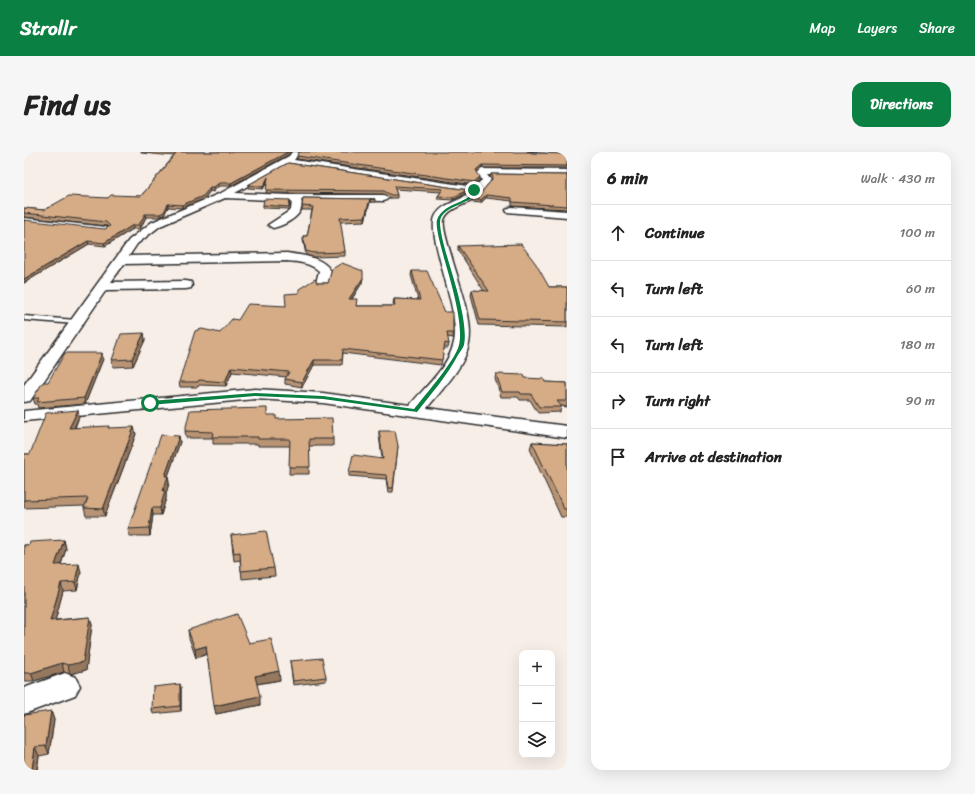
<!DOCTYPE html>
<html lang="en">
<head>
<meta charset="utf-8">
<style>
	body { margin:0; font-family:Sriracha,sans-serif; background:#f6f6f6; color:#222 }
	.controls { position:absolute; right:12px; bottom:12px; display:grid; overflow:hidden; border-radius:8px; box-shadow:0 4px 16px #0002 }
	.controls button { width:36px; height:36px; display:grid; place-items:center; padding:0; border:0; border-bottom:1px solid #e0e0e0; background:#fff; color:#222; font:20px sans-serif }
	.stop { position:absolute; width:12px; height:12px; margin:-9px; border:3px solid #0b8043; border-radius:50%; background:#fff }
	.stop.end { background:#0b8043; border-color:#fff; box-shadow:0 1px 4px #0008 }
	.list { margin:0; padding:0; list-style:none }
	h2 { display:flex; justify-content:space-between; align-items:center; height:52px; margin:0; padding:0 16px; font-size:17px }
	h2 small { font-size:13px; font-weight:400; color:#767676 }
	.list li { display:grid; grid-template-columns:26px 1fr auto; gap:12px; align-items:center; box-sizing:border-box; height:56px; padding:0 16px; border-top:1px solid #e0e0e0 }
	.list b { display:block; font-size:15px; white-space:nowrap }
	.list em { font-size:13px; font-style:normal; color:#767676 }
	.icon { flex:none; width:22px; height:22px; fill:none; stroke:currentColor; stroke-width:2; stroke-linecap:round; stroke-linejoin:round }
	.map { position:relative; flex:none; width:543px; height:618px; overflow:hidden; border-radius:12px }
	header { display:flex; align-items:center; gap:24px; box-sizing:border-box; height:56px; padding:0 20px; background:#0b8043; color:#fff }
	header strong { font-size:19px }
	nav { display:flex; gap:22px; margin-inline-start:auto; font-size:14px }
	.intro { display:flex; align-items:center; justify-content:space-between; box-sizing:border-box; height:96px; padding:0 24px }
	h1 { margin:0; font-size:28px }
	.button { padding:10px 18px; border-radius:12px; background:#0b8043; color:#fff; font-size:14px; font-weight:700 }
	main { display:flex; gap:24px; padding:0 24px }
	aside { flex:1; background:#fff; border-radius:12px; box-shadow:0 4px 16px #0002 }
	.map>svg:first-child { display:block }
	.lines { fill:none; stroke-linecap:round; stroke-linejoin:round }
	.service-casing { stroke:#2b2b2b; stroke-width:3 }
	.minor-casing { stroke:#2b2b2b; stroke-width:3 }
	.service { fill:#fff; fill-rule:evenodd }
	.minor { fill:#fff; fill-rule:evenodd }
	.wall { fill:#b89474; stroke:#2b2b2b }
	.shaded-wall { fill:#96785e; stroke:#2b2b2b }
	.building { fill:#d6ac87; stroke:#2b2b2b }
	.route { fill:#0b8043 }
</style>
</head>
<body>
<header>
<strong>Strollr</strong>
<nav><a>Map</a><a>Layers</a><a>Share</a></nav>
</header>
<div class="intro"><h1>Find us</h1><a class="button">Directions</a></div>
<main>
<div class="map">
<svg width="543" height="618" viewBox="0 0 543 618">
	<rect width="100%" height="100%" fill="#f7eee7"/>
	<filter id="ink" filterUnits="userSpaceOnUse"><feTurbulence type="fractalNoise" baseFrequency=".025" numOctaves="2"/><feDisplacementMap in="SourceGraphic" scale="8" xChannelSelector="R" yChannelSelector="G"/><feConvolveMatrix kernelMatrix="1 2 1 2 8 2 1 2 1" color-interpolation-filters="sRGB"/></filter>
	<g filter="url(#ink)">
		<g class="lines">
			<defs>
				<g id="service">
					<polygon points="0,66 82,75 85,77 82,79 0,70"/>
					<polygon points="0,164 52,168 56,170 52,172 0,168"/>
				</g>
				<g id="minor">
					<path d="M 268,0 L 276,0 L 270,8 L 450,35 L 458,28 L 453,21 L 458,17 L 543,18 L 543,24 L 463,23 L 467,28 C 464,33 456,43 452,46 C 443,53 424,55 420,68 C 418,74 425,96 427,103 C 434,129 450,166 445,192 C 441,214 417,239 403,256 L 543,274 L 543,286 L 299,251 L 231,247 L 0,269 L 0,259 L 231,237 L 299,241 L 386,253 C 401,235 422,217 429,194 C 440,163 400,81 412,63 C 420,50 436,50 447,40 L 264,12 L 211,41 L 266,43 L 360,43 L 365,46 L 360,49 L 277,48 C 282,63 261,73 249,76 L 244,73 L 267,58 L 268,49 L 201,46 L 136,74 L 113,92 L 105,104 L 263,101 C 279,104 297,104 307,119 L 303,134 L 293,134 L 292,131 L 295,119 C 286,111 275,110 263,109 L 100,112 L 87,130 L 162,129 L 167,130 L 168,133 L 167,136 L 162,137 L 82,138 L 6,249 L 0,250 L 0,233 L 105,88 L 128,70 L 197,41 L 265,4 Z"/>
					<polygon points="504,0 543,0 543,3 508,2"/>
					<polygon points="487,55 543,59 543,65 483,60 482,58"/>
					<polygon points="41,521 51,525 56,534 51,543 0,562 0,536"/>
				</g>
			</defs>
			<!-- service casing -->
			<use href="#service" class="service-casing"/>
			<!-- minor casing -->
			<use href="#minor" class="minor-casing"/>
			<!-- service -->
			<use href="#service" class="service"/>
			<!-- minor -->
			<use href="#minor" class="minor"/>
		</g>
		<!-- wall -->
		<g class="wall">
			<polygon points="117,0 267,0 264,3 207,34 195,34 189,40 186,39 180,47 158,56 144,55 140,63 136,65 122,65 116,77 109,77 81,94 65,92 0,131 84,75 83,74 0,65 0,56 20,58 84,46 117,44 150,4 117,1"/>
			<polygon points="508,1 543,2 543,16 458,16 453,20 456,28 450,33 273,7 273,4"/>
			<polygon points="264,11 444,38 443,41 429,48 413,47 414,44 417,40 371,37 373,43 373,46 366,46 360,42 242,41 243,30 239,37 224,36 224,33"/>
			<polygon points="467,22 543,23 543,57 488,54 488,49 462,46 457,51 448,50 448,47 455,43 466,30 468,27 466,25"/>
			<polygon points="279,46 351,47 351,50 346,50 341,69 316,70 321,100 321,104 289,105 282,103 279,88 279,84 283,84 288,58 278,58"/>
			<polygon points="266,48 265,57 239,56 239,53"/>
			<polygon points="434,94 525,135 543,135 543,175 455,173 447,143 448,138 460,139 434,98"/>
			<polygon points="388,119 429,181 429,186 423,185 425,192 424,196 420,196 417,213 319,201 318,213 290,213 278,235 261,232 261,227 263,225 208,220 202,234 175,233 174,235 156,235 155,230 196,181 214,168 262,154 275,141 293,131 338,131 328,147 332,154 370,154 369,151 370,147 394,148 387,123"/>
			<polygon points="120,181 121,188 109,214 89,215 88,208"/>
			<polygon points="79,207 61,252 14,256 13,252 11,252 9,246 24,230"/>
			<polygon points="472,222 521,230 543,231 543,255 537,254 536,260 514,261 506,248 496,248 494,245 477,245 471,227"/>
			<polygon points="244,263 252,267 309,287 309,294 285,294 285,322 265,322 266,294 234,294 234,292 189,292 189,286 162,286 161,279"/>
			<polygon points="55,265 51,276 85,276 112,282 81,364 62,364 60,356 60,354 0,356 0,302 6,302"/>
			<polygon points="355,279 374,294 369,340 364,340 362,327 325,324 325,320 358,306 355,283"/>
			<polygon points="155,284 156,290 144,324 145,331 142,342 142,346 137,363 129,363 126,384 105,384 104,377"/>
			<polygon points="508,290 543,292 543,365 537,365 506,297"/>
			<polygon points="207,383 250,416 251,424 218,427 216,408 210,409"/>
			<polygon points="40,388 42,397 37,413 57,420 53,438 39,439 31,468 66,465 68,473 62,518 46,522 40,520 10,529 0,529 0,393 5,393"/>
			<polygon points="164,478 225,491 256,528 233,532 236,553 192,562 183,502 172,506 165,486"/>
			<polygon points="266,509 302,525 302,529 269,533"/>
			<polygon points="156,532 157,536 157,559 129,562 128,557"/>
			<polygon points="27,559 30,568 25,602 15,604 13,618 0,618"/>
		</g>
		<!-- shaded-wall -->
		<g class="shaded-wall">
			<polygon points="264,0 267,0 264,3 207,34 207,31"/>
			<polygon points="458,13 458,16 452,21 452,18"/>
			<polygon points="244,25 244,28 239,37 239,35"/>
			<polygon points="456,25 456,28 450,33 450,30"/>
			<polygon points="195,31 195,34 189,40 189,36"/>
			<polygon points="186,36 186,39 180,47 158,56 158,53"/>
			<polygon points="444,38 443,41 429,48 429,45"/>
			<polygon points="462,43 462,46 457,51 457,48"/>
			<polygon points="346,47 346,50 341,69 341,65"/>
			<polygon points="144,52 144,55 140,63 136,65 136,62"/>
			<polygon points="121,62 122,65 116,77 115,73"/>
			<polygon points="109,73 109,77 81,94 80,91"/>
			<polygon points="64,89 65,92 0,131 0,127"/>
			<polygon points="339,126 338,131 325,151 325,147"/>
			<polygon points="120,181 121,188 109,214 108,207"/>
			<polygon points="78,201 79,207 61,252 60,246"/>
			<polygon points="290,208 290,213 278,235 278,230"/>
			<polygon points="207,215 208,220 202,234 201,230"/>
			<polygon points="54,258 55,265 47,283 45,276"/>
			<polygon points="110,275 112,282 81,364 79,357"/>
			<polygon points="155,284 156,290 144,324 145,331 142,342 142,346 137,363 136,356 139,339 141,324"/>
			<polygon points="128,356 129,363 126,384 125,376"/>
			<polygon points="40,388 42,397 34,421 31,413"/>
			<polygon points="55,412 57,420 53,438 51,430"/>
			<polygon points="37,431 39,439 29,477 26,469"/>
			<polygon points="66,465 68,473 62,518 46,522 44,513"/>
			<polygon points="182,494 183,502 172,506 171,497"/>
			<polygon points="38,511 40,520 10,529 7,521"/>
			<polygon points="255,519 256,528 232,532 231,524"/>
			<polygon points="156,532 157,536 157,559 156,554"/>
			<polygon points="236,544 236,553 192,562 190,554"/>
			<polygon points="27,559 30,568 25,602 22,594"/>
			<polygon points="11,595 15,604 13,618 8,618"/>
		</g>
		<!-- building -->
		<g class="building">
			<polygon points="136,0 264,0 207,31 195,31 189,36 186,36 179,44 158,53 144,52 140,60 136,62 121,62 115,73 109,73 80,91 64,89 0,127 0,68 81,77 86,74 82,70 0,61 0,56 20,58 45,44 84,46 87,43 117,44 152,2"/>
			<polygon points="275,0 506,0 508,1 543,2 543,14 458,13 452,18 456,25 450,30 273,4"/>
			<polygon points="264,11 444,38 429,45 414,44 419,37 370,34 373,43 367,43 360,39 242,38 244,25 239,35 224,33"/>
			<polygon points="467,22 543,23 543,54 488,50 488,46 462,43 457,48 448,47 455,43 466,30 469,25"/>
			<polygon points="279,46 351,47 346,47 341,65 316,66 321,100 290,101 282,99 279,84 283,84 289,55 278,54"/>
			<polygon points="240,47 266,48 265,55 239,53"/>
			<polygon points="497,92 512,112 525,135 543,135 543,170 456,168 448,138 465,139 434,94"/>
			<polygon points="318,111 339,119 339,126 325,147 333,147 332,154 371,154 370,147 396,148 388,119 403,119 421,160 429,160 429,181 423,181 425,192 421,191 418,208 319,197 318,208 290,208 278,230 261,227 265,220 207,215 201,230 175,228 174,230 155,230 171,179 178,177 196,181 208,167 214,168 224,152 262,154 261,142 275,141 275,137 291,127 293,131 304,131 308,117"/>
			<polygon points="120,181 108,207 88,208 97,182"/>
			<polygon points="41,201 78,201 60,246 13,250 15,246 9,246 19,230 24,230"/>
			<polygon points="472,222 500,223 501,226 520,227 521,230 543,231 543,249 533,249 538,255 515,255 507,242 497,242 496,240 478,240"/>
			<polygon points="243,256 243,263 252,263 252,267 308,266 309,287 285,287 286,315 265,315 266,287 234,287 234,285 188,285 189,280 161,279 166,258"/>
			<polygon points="54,258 45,276 85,274 84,276 110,275 79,357 60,356 64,346 0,348 0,302 6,302 22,261"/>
			<polygon points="355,279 371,279 374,294 369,336 364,336 362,323 325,320 329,303 359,307"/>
			<polygon points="137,283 155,284 141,324 144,324 139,339 141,339 136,356 128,356 125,376 104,377"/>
			<polygon points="508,290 543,292 543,357 540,357"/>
			<polygon points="242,379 250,416 217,419 216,400 210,401 207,383"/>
			<polygon points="40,388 31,413 55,412 51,430 37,431 26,469 66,465 59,510 44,513 38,511 7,521 0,521 0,393 5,393 6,390"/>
			<polygon points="213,462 225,491 247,487 255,519 231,524 236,544 190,554 182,494 171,497 164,478"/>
			<polygon points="298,506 302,525 269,529 266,509"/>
			<polygon points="156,532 156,554 128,557 129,535"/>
			<polygon points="27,559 22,594 11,595 8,618 0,618 0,563"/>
		</g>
	</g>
	<!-- route -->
	<path class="route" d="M 448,37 L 454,38 C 449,53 417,53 416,70 C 416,83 424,107 428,121 C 433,138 444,175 440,193 C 439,196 436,200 434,203 C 423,224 407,242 393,260 L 299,247 L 231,244 L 126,253 L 124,251 L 126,249 L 231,241 L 299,244 L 390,257 C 401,243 431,209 435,193 C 440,172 426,127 420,106 C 418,98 411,75 413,68 C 419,51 442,52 451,39 Z"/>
</svg>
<div class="controls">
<button>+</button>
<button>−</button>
<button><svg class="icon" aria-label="layers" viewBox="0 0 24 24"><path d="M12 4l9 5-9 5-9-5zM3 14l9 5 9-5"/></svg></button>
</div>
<div class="stop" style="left:126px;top:251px"></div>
<div class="stop end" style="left:450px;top:38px"></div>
</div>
<aside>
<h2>6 min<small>Walk · 430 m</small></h2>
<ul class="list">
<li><svg class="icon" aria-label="ahead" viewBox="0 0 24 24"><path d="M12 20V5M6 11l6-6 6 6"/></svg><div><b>Continue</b></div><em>100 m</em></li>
<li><svg class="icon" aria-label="left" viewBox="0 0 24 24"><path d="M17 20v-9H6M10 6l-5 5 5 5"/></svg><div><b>Turn left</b></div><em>60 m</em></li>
<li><svg class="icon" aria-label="left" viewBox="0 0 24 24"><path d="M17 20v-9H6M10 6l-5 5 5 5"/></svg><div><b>Turn left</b></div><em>180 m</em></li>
<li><svg class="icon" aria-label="right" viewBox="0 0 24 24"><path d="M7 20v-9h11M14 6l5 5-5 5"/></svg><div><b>Turn right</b></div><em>90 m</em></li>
<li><svg class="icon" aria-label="arrive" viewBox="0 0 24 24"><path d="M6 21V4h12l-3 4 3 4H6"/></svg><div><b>Arrive at destination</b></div></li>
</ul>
</aside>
</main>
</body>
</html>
